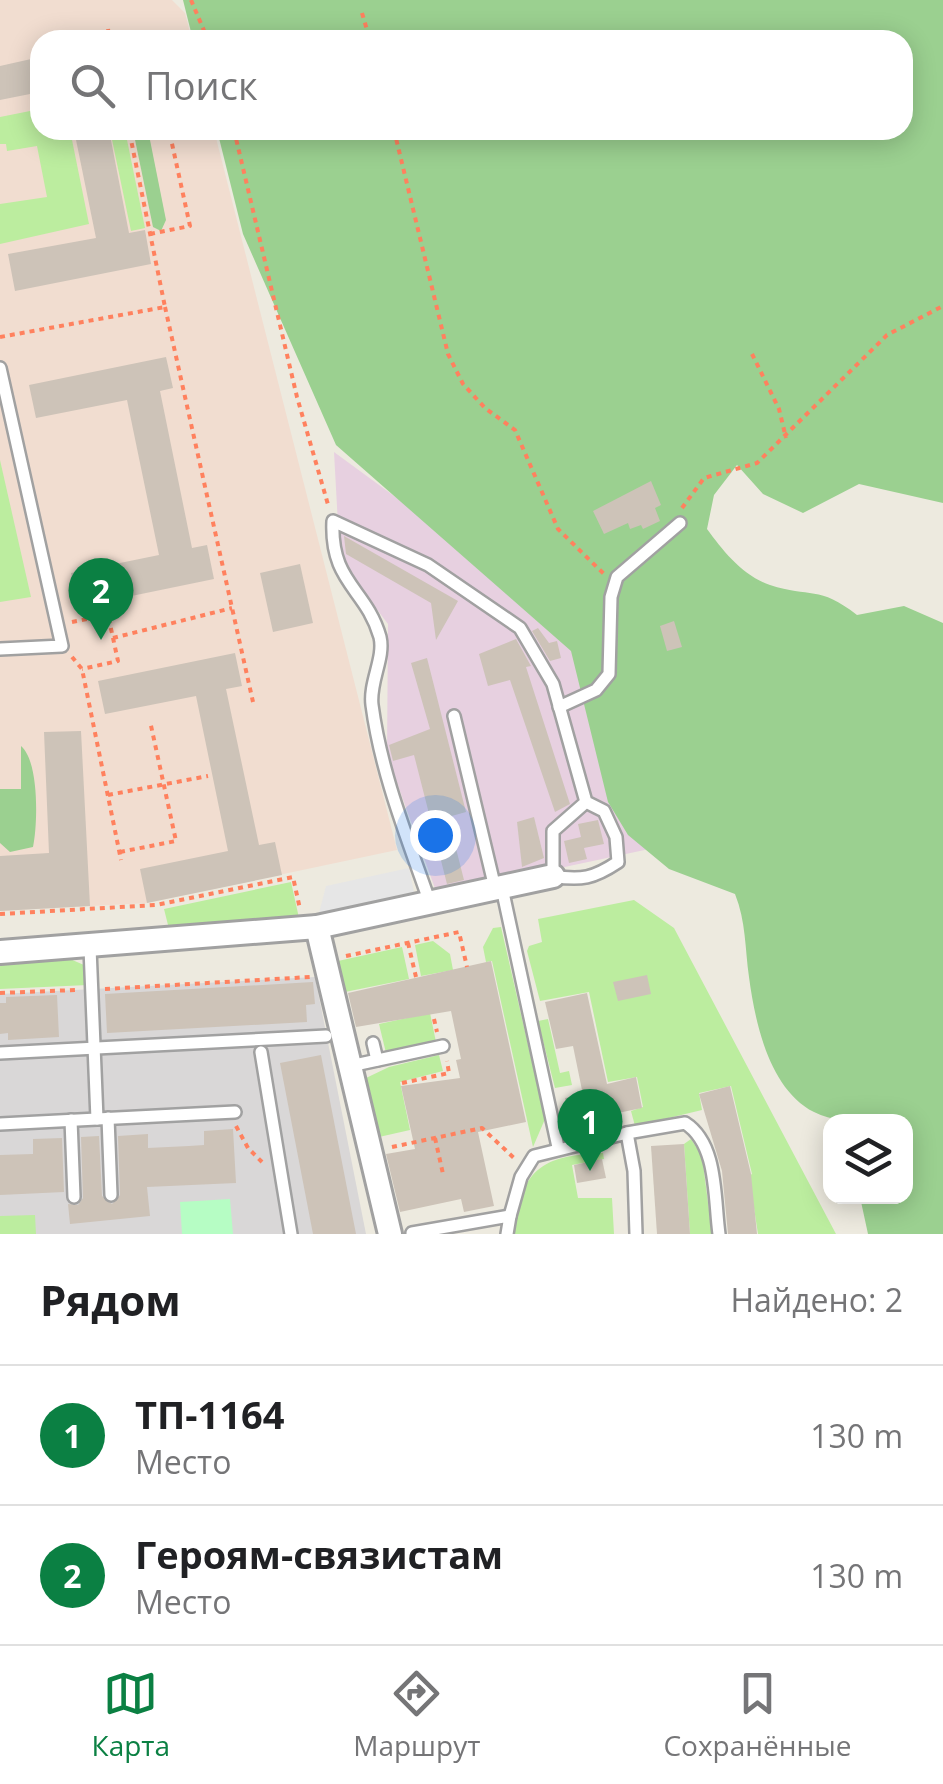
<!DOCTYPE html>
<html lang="ru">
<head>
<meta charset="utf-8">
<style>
	body { margin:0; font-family:"Open Sans",sans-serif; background:#f2f2f2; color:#202124 }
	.controls { position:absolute; right:30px; bottom:30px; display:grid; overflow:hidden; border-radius:20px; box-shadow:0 5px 25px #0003 }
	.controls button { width:90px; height:90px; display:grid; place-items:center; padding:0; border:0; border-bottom:2px solid #e0e0e0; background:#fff; color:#202124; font:50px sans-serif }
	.you { position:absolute; left:435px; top:835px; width:35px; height:35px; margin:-25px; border:8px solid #fff; border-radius:50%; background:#1a73e8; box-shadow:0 0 0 15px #1a73e833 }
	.badge { display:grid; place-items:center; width:65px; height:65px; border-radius:50%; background:#0b8043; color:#fff; font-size:32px; font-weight:700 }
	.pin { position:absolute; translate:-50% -82px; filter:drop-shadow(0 2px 5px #0008) }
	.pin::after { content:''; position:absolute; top:52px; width:35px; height:30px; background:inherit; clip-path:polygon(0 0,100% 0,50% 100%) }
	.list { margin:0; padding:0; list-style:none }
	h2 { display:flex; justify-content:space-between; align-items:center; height:130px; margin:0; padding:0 40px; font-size:42px }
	h2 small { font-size:32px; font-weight:400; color:#757577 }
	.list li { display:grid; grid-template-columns:65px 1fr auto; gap:30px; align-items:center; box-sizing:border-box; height:140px; padding:0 40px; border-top:2px solid #e0e0e0 }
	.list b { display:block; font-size:38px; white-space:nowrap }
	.list p { margin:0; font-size:32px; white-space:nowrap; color:#757577 }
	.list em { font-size:32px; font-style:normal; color:#757577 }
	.icon { flex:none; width:55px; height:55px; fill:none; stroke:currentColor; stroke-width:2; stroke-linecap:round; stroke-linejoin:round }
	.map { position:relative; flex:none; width:943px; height:1234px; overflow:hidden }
	.search { position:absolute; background:#fff; box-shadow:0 5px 25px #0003; left:30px; right:30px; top:30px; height:110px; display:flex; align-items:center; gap:25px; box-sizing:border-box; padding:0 35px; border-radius:30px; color:#757577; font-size:38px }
	.sheet { height:410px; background:#fff }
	nav { display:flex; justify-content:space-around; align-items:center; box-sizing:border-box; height:140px; border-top:2px solid #e0e0e0; background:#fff; font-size:28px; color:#757577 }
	nav a { display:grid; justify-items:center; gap:5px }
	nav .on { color:#0b8043 }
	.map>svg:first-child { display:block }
	.residential { fill:#d9d7d7 }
	.industrial { fill:#e7d0e0 }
	.military { fill:#f1ddd0 }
	.grass { fill:#bced9f }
	.forest { fill:#9bd090 }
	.park { fill:#b6fdc4 }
	.parking { fill:#e6e6e6 }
	.building { fill:#cdc3b8 }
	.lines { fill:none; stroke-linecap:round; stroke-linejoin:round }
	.service-casing { stroke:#a1a1a1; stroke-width:16 }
	.minor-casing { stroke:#a1a1a1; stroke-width:28 }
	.path { stroke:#ff815e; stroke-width:4; stroke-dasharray:5 5; stroke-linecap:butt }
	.service { stroke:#fff; stroke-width:11 }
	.minor { stroke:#fff; stroke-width:22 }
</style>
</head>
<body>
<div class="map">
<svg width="943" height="1234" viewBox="0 0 943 1234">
	<rect width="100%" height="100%" fill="#edeadf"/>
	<!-- residential -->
	<polygon class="residential" points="315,977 366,1234 0,1234 0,994"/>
	<!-- industrial -->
	<polygon class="industrial" points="334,452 592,641 654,848 437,894 387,755 388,624 340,561"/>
	<!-- military -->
	<polygon class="military" points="0,0 172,0 185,13 192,40 40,40 40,130 214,130 397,850 147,903 0,911"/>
	<!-- grass -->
	<g class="grass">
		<polygon points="40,109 40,130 70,130 89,224 0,244 0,204 47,197 37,146 7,151 6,144 0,144 0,117"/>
		<polygon points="110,130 125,130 145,228 131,231"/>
		<polygon points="0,460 31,597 0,602"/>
		<polygon points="291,882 299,918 169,929 164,909"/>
		<polygon points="634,900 674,928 836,1234 758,1234 749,1176 752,1174 731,1086 699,1093 702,1110 635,1126 631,1111 643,1107 637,1077 608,1082 589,992 540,1001 527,951 529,946 542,942 538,919"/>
		<polygon points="501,927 545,1119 533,1147 492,961 486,962 483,947 493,928"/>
		<polygon points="433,941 450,954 453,970 421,976 415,945"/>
		<polygon points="402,947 409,979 345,992 338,961"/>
		<polygon points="63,956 84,965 88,985 0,989 0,958"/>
		<polygon points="430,1013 436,1042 386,1053 379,1024"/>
		<polygon points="548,1019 560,1073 569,1071 572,1085 555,1088 538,1021"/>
		<polygon points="439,1055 443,1071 400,1082 410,1130 379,1137 366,1078 389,1067"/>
		<polygon points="691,1139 702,1156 712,1234 690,1234 684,1144"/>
		<path d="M 603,1153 L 604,1159 L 572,1165 L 578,1198 L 612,1198 L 614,1234 L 512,1234 C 523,1169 539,1156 603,1153 Z"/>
		<polygon points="35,1215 36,1234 0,1234 0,1216"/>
	</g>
	<!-- forest -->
	<g class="forest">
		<path d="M 183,0 L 943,0 L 943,503 L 859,484 L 803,513 L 763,494 L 737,465 L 714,495 L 707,529 C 723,551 743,576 770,585 C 810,598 819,585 857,615 L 904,606 L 943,623 L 943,1234 L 868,1234 L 860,1197 L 906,1196 L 906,1122 C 876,1121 842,1126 814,1112 C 769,1089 755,1022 749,977 C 745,949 746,921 735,894 L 669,869 L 628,835 L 608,802 L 571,651 L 336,445 L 243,234 L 217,130 L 903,130 L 903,40 L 193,40 Z"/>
		<polygon points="133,130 148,130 166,220 161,231 153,227"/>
		<path d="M 21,746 C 39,761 38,823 33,847 L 10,852 L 0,843 L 0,789 L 21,789 Z"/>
	</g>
	<!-- park -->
	<polygon class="park" points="230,1199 233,1234 182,1234 180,1202"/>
	<!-- parking -->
	<polygon class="parking" points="409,868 414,892 319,913 326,886"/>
	<!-- building -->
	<g class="building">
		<polygon points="40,57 40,92 0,100 0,66"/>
		<polygon points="74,130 109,130 129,233 145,230 151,264 15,291 8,254 96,238"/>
		<polygon points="166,357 173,388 160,391 192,548 207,545 214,579 78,607 71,573 159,555 127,400 36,418 29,385"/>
		<polygon points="651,481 661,505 655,508 660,521 643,529 641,525 630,529 628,523 604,534 593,511"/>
		<polygon points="344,536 458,601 436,640 431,603 346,554"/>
		<polygon points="300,564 313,623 273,632 260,573"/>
		<polygon points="674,621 682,647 667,651 660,626"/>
		<polygon points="538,628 549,643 557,641 561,658 550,661 532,631"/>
		<polygon points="516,639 531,666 526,667 570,804 555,812 510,680 488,686 479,654"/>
		<polygon points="235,653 242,686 226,689 259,845 275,842 282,875 147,903 140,869 228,851 196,696 105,714 98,681"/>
		<polygon points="427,658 466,812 448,817 464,880 447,884 414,755 393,761 389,745 430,729 411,663"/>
		<polygon points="81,731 90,906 0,911 0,856 49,853 44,732"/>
		<polygon points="534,817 544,858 522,867 517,822"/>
		<polygon points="598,820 604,844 584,848 587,859 569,863 564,841 581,837 578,824"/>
		<polygon points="491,961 526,1122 478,1132 494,1206 464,1212 461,1199 400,1212 386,1154 415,1149 401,1086 460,1078 456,1060 461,1059 451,1011 356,1027 348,993"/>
		<polygon points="647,975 651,994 618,1001 613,982"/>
		<polygon points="313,982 315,1004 306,1005 307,1022 107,1033 105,994"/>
		<polygon points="587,993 607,1084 636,1077 642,1108 613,1114 615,1123 571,1132 565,1098 583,1095 573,1046 556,1049 545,1002"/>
		<polygon points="57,995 59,1037 8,1040 8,1033 0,1034 0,1003 6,1003 6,997"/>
		<polygon points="321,1055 356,1234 313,1234 286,1094 280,1063"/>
		<polygon points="730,1086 751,1174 757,1234 728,1234 722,1171 699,1094"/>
		<polygon points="233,1129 236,1183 147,1187 150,1216 70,1224 68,1204 78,1205 83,1198 81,1137 99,1136 102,1196 112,1204 120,1195 118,1136 148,1134 148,1148 189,1146 204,1145 204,1131"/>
		<polygon points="62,1138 64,1192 0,1195 0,1155 33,1154 33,1139"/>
		<polygon points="684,1144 690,1234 657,1234 651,1146"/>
		<polygon points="602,1159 606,1178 577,1183 574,1165"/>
	</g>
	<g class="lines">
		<defs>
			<g id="service">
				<polyline points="0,368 62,646 0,649"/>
				<polyline points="559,707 596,690 609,674 611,597 617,577 680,523"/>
				<polyline points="454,716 495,888"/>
				<polyline points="502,888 558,1147"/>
				<path d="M 430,903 C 407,837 381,773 372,705 C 369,682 385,658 380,637 C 366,588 330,583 333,521 L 428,565 L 520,628 L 553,684 L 586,802 L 553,831 L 553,876 C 581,881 594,878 618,862 L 616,837 L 604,811 L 586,802"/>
				<polyline points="90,948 97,1119 235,1112"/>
				<polyline points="373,1043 377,1060"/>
				<polyline points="261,1052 291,1234"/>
				<polyline points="0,1053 326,1036"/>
				<polyline points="350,1066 443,1046"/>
				<polyline points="108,1118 111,1195"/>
				<polyline points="71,1120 74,1197"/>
				<polyline points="0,1124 97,1119"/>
				<path d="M 627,1133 L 685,1123 C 718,1144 714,1198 719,1234"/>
				<polyline points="510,1216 521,1177 534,1156 627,1133 634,1171 636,1234"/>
				<polyline points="412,1233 510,1216 507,1234"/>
			</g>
			<g id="minor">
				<polyline points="317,927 390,1234"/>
				<polyline points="0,952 317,927 553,876"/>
			</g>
		</defs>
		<!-- service casing -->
		<use href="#service" class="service-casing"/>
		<!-- minor casing -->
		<use href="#minor" class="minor-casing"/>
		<!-- path -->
		<g class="path">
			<polyline points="191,0 208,40"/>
			<polyline points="362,13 370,40"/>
			<polyline points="108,29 110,40"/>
			<polyline points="234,130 297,397 329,508"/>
			<polyline points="394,130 448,354 463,384 485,408 515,430 558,529 604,574"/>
			<polyline points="150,234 190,226 169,130"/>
			<polyline points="165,307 253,702"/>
			<polyline points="0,337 165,307 129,130"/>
			<polyline points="752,354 779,409 786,438"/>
			<polyline points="682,508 704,478 757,463 887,335 943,306"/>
			<polyline points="72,622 108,615 118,661 82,669"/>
			<polyline points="113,638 232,608"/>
			<polyline points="72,657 82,669 121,860"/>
			<polyline points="108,795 208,776"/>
			<polyline points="120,852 176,841 150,721"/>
			<polyline points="0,914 156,905 293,877 300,909"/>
			<polyline points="408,943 416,977"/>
			<polyline points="346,956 459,932 467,967"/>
			<polyline points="105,989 310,977"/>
			<polyline points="0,993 75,990"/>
			<polyline points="434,1019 437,1032"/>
			<polyline points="402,1083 449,1073 447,1061"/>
			<polyline points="236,1126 248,1148 262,1162"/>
			<polyline points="435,1138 443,1174"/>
			<polyline points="392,1147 482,1128 514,1158"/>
		</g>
		<!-- service -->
		<use href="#service" class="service"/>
		<!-- minor -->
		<use href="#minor" class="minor"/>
	</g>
</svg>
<div class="controls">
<button><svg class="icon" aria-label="layers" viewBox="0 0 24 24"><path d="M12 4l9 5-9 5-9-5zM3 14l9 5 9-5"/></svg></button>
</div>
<div class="you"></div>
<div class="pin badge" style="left:590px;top:1171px">1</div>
<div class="pin badge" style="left:101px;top:640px">2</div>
<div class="search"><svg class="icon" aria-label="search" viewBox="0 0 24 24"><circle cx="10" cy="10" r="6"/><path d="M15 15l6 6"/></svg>Поиск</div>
</div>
<section class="sheet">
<h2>Рядом<small>Найдено: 2</small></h2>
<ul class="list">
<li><span class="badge">1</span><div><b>ТП-1164</b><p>Место</p></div><em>130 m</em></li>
<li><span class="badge">2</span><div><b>Героям-связистам</b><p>Место</p></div><em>130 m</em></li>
</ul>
</section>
<nav>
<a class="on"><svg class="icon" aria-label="map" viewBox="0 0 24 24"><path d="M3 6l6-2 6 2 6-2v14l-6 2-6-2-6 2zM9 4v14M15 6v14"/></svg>Карта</a>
<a><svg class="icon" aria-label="directions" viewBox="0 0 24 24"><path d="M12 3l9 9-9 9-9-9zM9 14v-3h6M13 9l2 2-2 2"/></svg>Маршрут</a>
<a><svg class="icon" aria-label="saved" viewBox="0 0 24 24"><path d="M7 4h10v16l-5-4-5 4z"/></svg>Сохранённые</a>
</nav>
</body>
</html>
